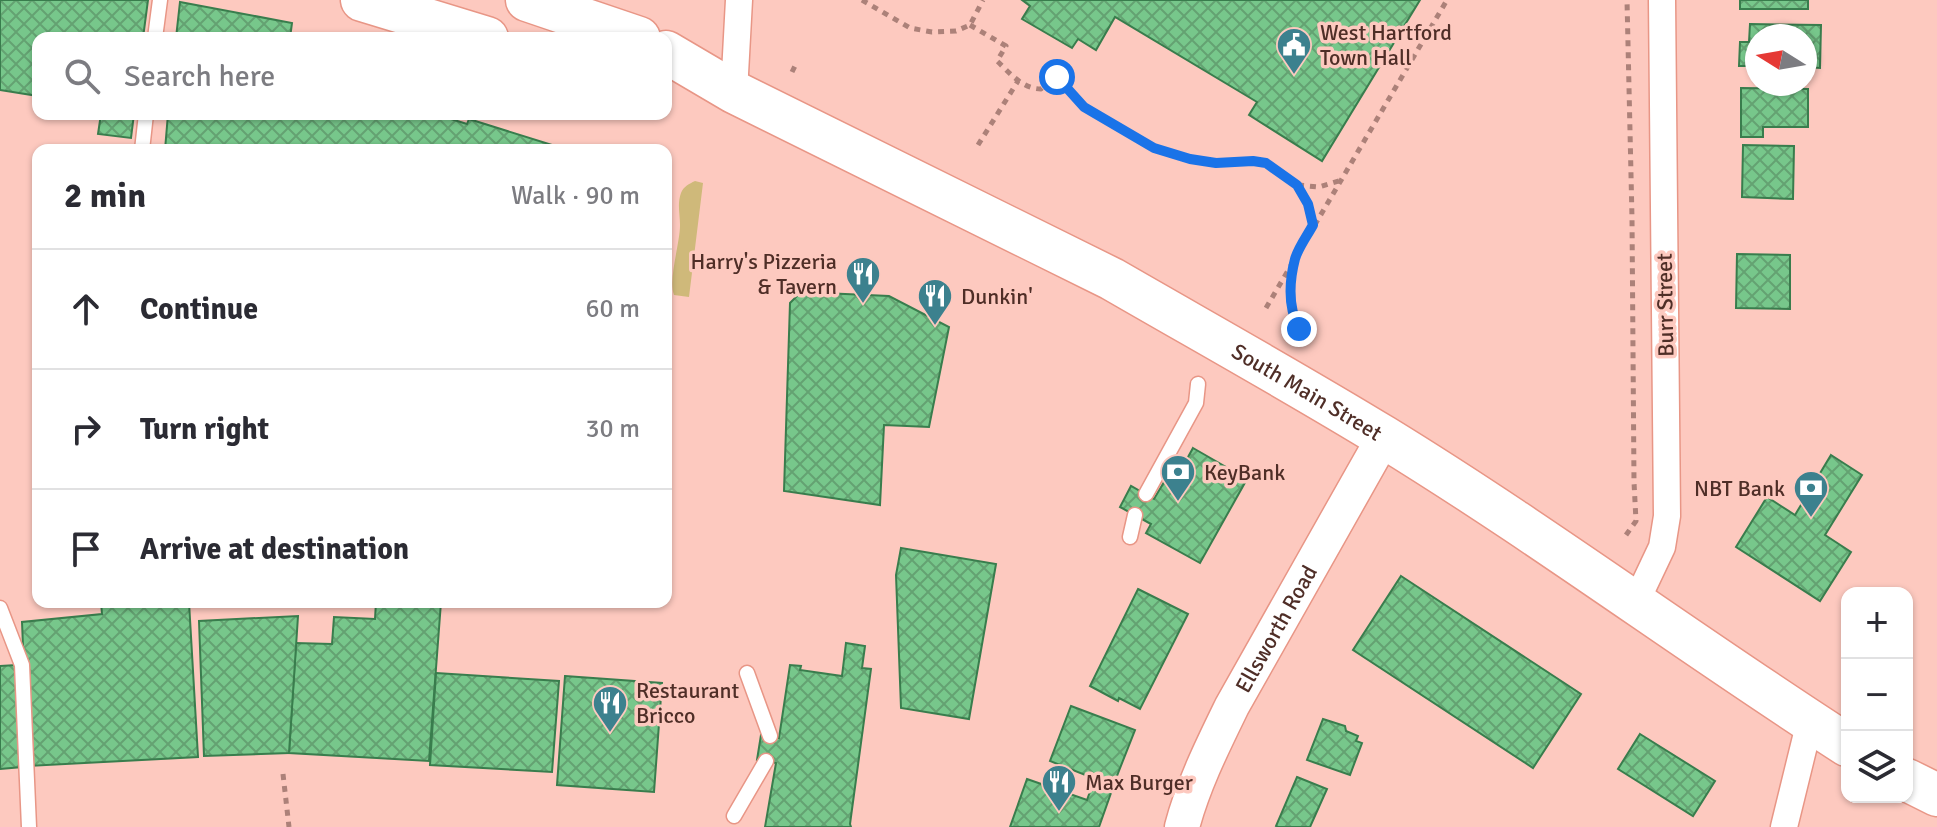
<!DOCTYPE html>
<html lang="en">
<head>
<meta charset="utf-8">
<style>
	body { margin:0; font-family:Signika,sans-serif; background:#f7f7f7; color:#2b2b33 }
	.controls { position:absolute; right:24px; bottom:24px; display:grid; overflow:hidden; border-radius:16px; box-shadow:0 2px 6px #0004 }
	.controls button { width:72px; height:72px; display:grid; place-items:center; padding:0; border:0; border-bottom:2px solid #e1e1e2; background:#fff; color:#2b2b33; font:40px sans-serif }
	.compass { position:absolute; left:1745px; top:24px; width:72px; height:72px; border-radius:50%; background:#fff; box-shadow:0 2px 6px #0004; rotate:281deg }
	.stop { position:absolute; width:24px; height:24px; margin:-18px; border:6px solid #1a73e8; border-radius:50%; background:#fff }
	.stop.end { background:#1a73e8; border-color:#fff; box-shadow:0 2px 8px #0008 }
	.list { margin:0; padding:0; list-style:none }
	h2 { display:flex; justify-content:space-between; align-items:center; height:104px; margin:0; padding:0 32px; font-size:34px }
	h2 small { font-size:26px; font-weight:400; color:#7c7c81 }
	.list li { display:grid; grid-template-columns:52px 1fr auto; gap:24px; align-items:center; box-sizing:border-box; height:120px; padding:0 32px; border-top:2px solid #e1e1e2 }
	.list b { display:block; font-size:30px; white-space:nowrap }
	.list em { font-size:26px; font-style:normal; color:#7c7c81 }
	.icon { flex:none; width:44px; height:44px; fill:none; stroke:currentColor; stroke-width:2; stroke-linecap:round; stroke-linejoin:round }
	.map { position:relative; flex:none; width:1937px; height:827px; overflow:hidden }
	.search { position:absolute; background:#fff; box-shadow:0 2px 6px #0004; left:32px; top:32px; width:640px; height:88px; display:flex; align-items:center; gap:20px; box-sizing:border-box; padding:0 28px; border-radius:16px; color:#7c7c81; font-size:30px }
	.panel { position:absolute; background:#fff; box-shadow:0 2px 6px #0004; left:32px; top:144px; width:640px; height:464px; border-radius:16px }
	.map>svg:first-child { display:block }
	.green { fill:#cfb97a }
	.building { fill:url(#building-cross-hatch); stroke:#397d4d; stroke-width:2 }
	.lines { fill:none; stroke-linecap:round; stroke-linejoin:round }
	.service-casing { stroke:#e89686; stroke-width:17 }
	.minor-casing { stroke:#e89686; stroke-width:29 }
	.tertiary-casing { stroke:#e89686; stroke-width:37 }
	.primary-casing { stroke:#e89686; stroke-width:45 }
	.path { stroke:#ac8179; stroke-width:5; stroke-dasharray:6 6; stroke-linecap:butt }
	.service { stroke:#fff; stroke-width:14 }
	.minor { stroke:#fff; stroke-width:26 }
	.tertiary { stroke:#fff; stroke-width:34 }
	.primary { stroke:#fff; stroke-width:42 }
	.route { stroke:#1a73e8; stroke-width:10 }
	.labels { text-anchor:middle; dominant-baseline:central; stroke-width:7; stroke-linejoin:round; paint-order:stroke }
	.poi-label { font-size:22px; fill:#4f2e27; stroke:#fdc9bf; text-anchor:start }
	.street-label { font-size:22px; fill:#4f2e27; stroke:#fdc9bf }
</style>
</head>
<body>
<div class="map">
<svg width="1937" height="827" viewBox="0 0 1937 827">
	<defs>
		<pattern id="building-cross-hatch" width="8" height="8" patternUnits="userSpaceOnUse" patternTransform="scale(2)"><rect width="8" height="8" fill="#77c78b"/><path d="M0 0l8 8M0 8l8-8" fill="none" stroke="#64a272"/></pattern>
	</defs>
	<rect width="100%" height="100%" fill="#fdc9bf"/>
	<!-- green -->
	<path class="green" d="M 695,181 L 703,183 L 689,297 L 674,295 C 668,279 680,244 680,225 C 680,214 677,204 681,193 C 684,186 689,184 695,181 Z"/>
	<!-- building -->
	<g class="building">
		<polygon points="0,0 148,0 143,38 38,38 38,96 0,90"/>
		<polygon points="1022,0 1420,0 1322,161 1249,115 1257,102 1115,17 1096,50 1078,39 1072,48 1022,19 1030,6"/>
		<rect x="1740" y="0" width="68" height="9"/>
		<polygon points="180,2 292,23 290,38 176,38"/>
		<polygon points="1750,24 1821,25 1820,68 1805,67 1805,36 1757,36 1757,66 1739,66 1740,42 1749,42"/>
		<polygon points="1741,88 1808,89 1808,127 1763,127 1763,137 1741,137"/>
		<polygon points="101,114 134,114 131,138 98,134"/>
		<polygon points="168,114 435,114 467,124 469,119 568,150 165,150"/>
		<polygon points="1743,145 1794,146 1793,199 1742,197"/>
		<polygon points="1737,254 1790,255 1790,309 1736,308"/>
		<polygon points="801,292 889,296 949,327 929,427 884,425 880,505 784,491 790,303"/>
		<polygon points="1193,448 1247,479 1200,563 1146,533 1151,524 1120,507 1131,486 1154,499 1167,477 1175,481"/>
		<polygon points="1831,455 1862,475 1825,535 1851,552 1820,601 1736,547 1767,497 1795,515"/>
		<polygon points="901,548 996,564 969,719 901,708 896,575"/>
		<polygon points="1401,576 1581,694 1533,768 1353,650"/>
		<polygon points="1138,589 1188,614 1140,709 1119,698 1118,701 1090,686"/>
		<polygon points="101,602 189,602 198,757 28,766 22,622 102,614"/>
		<polygon points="376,602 441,602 429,761 289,753 296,643 332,644 334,617 375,619"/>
		<polygon points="298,616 289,753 204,756 199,621"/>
		<polygon points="846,643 865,646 862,668 871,669 850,824 851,827 765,827 776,763 757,760 761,735 779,738 790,665 801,666 800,670 842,676"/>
		<polygon points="16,665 22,767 0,769 0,666"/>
		<polygon points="436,673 559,681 552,772 430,765"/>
		<polygon points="565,676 662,683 654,792 557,785"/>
		<polygon points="1071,706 1135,730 1113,786 1050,761"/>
		<polygon points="1323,719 1345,726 1346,731 1358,736 1356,741 1362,743 1350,775 1307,760"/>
		<polygon points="1640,734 1715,781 1693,816 1618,769"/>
		<polygon points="1297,777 1327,789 1310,827 1278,827 1276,826"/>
		<polygon points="1027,779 1087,800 1093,783 1112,790 1099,827 1010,827"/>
	</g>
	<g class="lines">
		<defs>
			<g id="service">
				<polyline points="155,38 160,0"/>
				<polyline points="142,150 146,114"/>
				<polyline points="1146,494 1196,403 1198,384"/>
				<polyline points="1130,537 1135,515"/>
				<polyline points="0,608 22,665 29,827"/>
				<polyline points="747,673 770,736"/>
				<polyline points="734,816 766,761"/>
			</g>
			<g id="minor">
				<polyline points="734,92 739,0"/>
				<polyline points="1635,604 1662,547 1667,516 1662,0"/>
				<polyline points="1784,827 1810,721"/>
			</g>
			<g id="tertiary">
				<path id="s1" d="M 1182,827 C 1193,785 1213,745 1232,706 L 1384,437"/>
			</g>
			<g id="primary">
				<polyline points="362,0 487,38"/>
				<polyline points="527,0 639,38"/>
				<path id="s2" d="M 666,52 L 734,92 L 1112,279 C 1202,331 1294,382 1384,437 C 1542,534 1691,645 1847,745"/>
				<polyline points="1907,780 1937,795"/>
			</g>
		</defs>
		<!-- service casing -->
		<use href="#service" class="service-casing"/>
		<!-- minor casing -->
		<use href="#minor" class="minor-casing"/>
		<!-- tertiary casing -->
		<use href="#tertiary" class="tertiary-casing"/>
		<!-- primary casing -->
		<use href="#primary" class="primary-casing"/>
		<!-- path -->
		<g class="path">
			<polyline points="862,0 910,28 932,32 956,31 970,25 983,0"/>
			<path d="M 970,25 L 1006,46 L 997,61 C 1009,72 1022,89 1041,89 L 1051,79 L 1057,77 L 1084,107 L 1154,148 L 1190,159 L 1216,163 L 1253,161 L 1266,163 L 1297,185 L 1308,204 L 1313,225"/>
			<polyline points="792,72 797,62"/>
			<polyline points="978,145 1018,81"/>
			<polyline points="1298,185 1319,187 1342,180"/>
			<path d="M 1295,263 C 1291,287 1288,307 1299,329"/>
			<polyline points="1266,308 1447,0"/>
			<polyline points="1626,535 1636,521 1634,482 1632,218 1627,0"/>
			<polyline points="283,774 289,827"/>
		</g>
		<!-- service -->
		<use href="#service" class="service"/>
		<!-- minor -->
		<use href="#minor" class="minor"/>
		<!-- tertiary -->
		<use href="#tertiary" class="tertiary"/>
		<!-- primary -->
		<use href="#primary" class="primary"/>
	</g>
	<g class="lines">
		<!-- route -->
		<path class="route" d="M 1057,77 L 1084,107 L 1154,148 L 1190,159 L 1216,163 L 1253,161 L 1266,163 L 1297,185 L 1308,204 L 1313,225 C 1307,236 1298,248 1295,259 C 1289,282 1288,307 1299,329"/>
	</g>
	<!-- icons -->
	<defs>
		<symbol id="civic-pin" viewBox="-11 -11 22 30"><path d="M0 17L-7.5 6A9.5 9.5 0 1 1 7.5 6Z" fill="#3c818e" stroke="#fdc9bf"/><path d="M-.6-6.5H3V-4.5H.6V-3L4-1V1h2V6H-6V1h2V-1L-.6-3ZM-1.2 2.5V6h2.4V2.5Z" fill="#fff"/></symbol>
		<symbol id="restaurant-pin" viewBox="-11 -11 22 30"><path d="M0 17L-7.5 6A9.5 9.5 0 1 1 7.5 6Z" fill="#3c818e" stroke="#fdc9bf"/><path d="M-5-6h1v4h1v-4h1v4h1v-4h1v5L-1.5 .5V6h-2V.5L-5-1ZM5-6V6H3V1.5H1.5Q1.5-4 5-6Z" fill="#fff"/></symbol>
		<symbol id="bank-pin" viewBox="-11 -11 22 30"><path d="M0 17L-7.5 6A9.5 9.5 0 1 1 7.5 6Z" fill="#3c818e" stroke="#fdc9bf"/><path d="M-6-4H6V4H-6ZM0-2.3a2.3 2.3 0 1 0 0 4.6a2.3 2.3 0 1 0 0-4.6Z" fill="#fff"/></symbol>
	</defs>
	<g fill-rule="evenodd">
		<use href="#civic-pin" x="1274" y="25" width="40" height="54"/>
		<use href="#restaurant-pin" x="843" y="254" width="40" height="54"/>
		<use href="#restaurant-pin" x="915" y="276" width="40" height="54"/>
		<use href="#bank-pin" x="1158" y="452" width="40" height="54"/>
		<use href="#bank-pin" x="1791" y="468" width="40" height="54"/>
		<use href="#restaurant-pin" x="590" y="683" width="40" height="54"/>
		<use href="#restaurant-pin" x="1039" y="762" width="40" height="54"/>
	</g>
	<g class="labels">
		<!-- poi labels -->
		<g class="poi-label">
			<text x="1320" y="32">West Hartford<tspan x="1320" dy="25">Town Hall</tspan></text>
			<text x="837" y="261" text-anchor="end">Harry's Pizzeria<tspan x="837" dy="25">&amp; Tavern</tspan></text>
			<text x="961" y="296">Dunkin'</text>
			<text x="1204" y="472">KeyBank</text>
			<text x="1785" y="488" text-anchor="end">NBT Bank</text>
			<text x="636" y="690">Restaurant<tspan x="636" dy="25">Bricco</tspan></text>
			<text x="1085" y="782">Max Burger</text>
		</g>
		<!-- street labels -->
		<g class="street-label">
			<text transform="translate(1665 305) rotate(-91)">Burr Street</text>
			<text stroke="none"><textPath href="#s2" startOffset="726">South Main Street</textPath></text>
			<text stroke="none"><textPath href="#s1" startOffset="220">Ellsworth Road</textPath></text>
		</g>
	</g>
</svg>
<div class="controls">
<button>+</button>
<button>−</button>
<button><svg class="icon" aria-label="layers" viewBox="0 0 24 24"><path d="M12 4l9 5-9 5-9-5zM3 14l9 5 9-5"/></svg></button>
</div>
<svg class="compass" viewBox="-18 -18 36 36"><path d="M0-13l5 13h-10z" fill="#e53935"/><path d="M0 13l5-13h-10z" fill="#7c7c81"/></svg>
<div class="stop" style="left:1057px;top:77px"></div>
<div class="stop end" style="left:1299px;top:329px"></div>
<div class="search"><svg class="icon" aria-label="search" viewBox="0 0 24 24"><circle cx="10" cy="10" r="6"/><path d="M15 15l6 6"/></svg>Search here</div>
<section class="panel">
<h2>2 min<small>Walk · 90 m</small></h2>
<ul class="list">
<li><svg class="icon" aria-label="ahead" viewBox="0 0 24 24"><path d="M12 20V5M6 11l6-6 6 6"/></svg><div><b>Continue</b></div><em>60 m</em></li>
<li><svg class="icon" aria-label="right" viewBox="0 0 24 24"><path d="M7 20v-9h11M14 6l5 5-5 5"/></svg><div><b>Turn right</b></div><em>30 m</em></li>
<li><svg class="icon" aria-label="arrive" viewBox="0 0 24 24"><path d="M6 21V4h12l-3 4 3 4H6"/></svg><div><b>Arrive at destination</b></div></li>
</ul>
</section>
</div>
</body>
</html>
